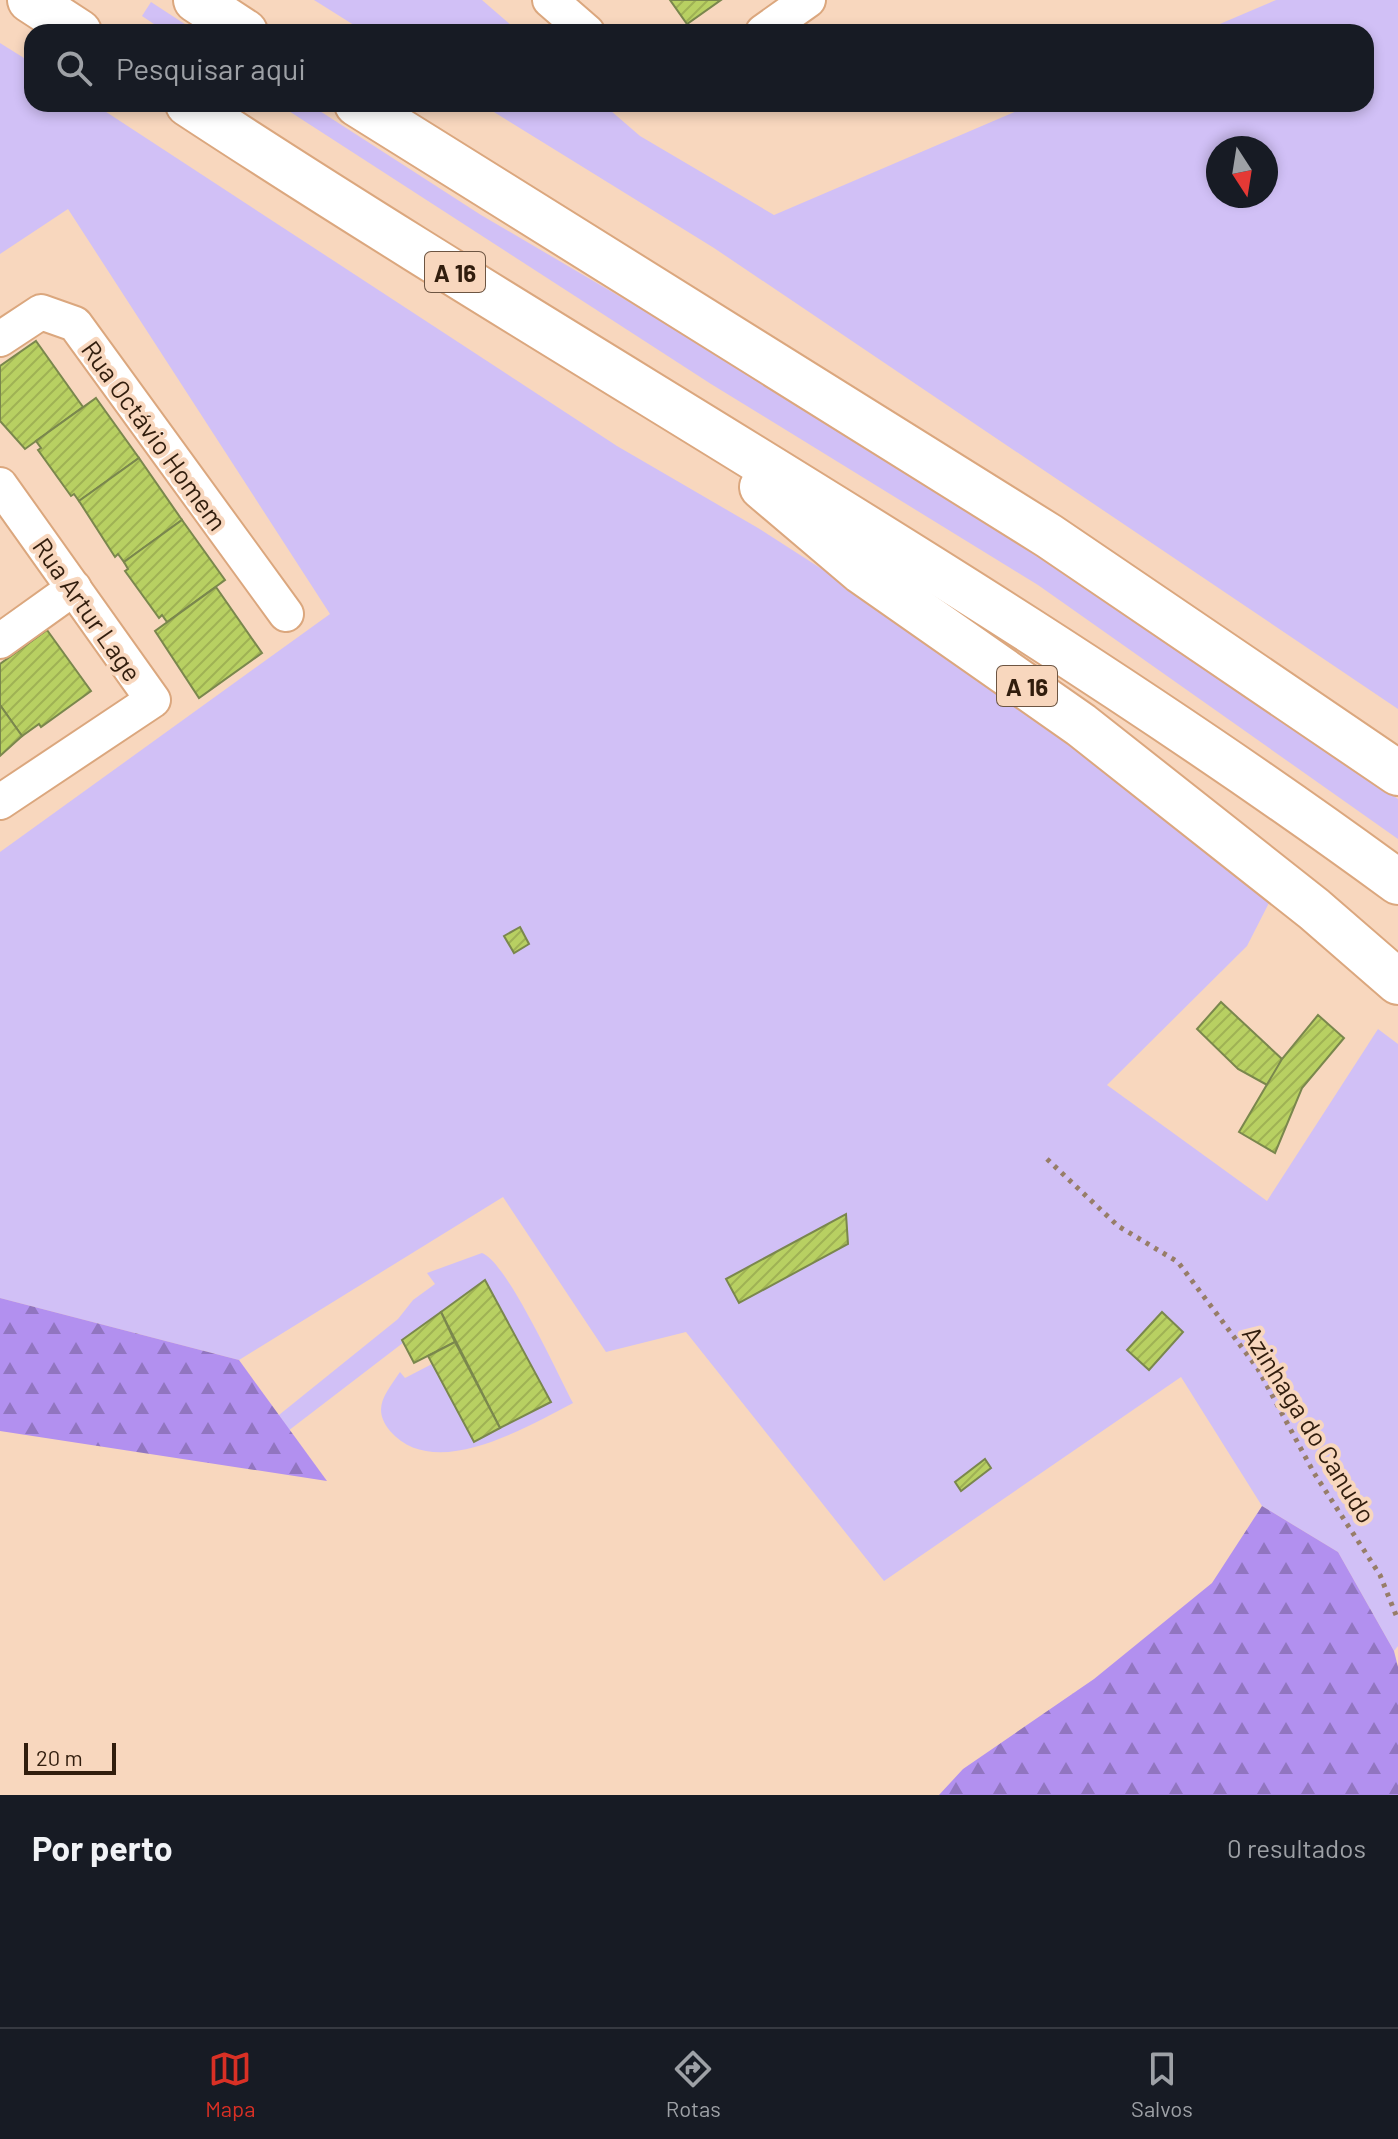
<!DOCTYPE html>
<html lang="pt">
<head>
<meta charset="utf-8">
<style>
	body { margin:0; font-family:Barlow,sans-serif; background:#20242c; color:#f1f3f6 }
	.compass { position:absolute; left:1206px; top:136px; width:72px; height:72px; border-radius:50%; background:#171b24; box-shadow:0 4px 12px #0003; rotate:168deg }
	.scale { position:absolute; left:24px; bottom:20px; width:92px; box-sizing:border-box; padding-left:8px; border:4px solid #311d0d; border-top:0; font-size:22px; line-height:28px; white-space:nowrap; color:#311d0d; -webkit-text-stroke:6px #f8d7be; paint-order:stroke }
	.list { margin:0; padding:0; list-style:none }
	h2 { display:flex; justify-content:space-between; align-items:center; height:104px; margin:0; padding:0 32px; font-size:34px }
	h2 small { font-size:26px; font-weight:400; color:#9ea1a6 }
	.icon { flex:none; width:44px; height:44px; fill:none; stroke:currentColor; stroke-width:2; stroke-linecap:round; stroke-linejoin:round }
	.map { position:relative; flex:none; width:1398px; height:1795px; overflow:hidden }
	.search { position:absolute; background:#171b24; box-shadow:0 4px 12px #0003; left:24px; right:24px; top:24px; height:88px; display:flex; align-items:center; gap:20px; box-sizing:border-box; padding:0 28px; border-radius:24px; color:#9ea1a6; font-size:30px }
	.sheet { height:232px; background:#171b24 }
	nav { display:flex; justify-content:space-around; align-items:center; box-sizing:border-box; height:112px; border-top:2px solid #363941; background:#171b24; font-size:22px; color:#9ea1a6 }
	nav a { display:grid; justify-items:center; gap:4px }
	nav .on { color:#d93025 }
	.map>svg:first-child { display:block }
	.green { fill:#d1c0f6; fill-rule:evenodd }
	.forest { fill:url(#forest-firs) }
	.building { fill:url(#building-hatch); stroke:#7a874d; stroke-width:2 }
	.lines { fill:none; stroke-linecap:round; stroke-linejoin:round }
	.street-casing { stroke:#dba77e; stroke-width:38 }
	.highway-casing { stroke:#dba77e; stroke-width:48 }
	.path { stroke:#977d68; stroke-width:5; stroke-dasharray:4 6; stroke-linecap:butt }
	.street { stroke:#fff; stroke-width:34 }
	.highway { stroke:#fff; stroke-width:44 }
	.labels { text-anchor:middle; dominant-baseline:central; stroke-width:8; stroke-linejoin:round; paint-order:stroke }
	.shield { fill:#f8d7be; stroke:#6d5542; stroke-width:2 }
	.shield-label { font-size:24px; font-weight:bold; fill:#311d0d }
	.street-label { font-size:26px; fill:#311d0d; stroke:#f8d7be }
</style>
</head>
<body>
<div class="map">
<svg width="1398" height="1795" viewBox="0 0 1398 1795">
	<defs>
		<pattern id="forest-firs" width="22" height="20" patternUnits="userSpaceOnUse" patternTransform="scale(2)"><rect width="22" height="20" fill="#b290ef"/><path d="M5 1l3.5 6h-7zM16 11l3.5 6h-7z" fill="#9175c0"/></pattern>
		<pattern id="building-hatch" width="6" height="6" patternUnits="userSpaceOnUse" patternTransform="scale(2)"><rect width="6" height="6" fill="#b8d062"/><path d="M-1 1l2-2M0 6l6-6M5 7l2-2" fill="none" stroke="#9fb254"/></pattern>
	</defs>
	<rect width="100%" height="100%" fill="#f8d7be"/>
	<!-- green -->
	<g class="green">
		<polygon points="314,0 482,0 519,32 365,32"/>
		<path d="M 1276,0 L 1398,0 L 1398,709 L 714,248 L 481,104 L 603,104 L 640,136 L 774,215 L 1033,104 L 1366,104 L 1366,32 L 1201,32 ZM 1218,148 L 1266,148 L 1266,196 L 1218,196 Z"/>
		<polygon points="151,2 197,32 166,32 142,16"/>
		<polygon points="0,43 32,63 32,104 94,104 617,446 758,528 954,654 1273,895 1247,946 1107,1085 1267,1201 1378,1029 1398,1044 1398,1646 1394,1651 1338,1552 1262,1506 1181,1377 884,1581 686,1332 606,1352 503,1197 239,1360 0,1298 0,852 330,614 68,209 0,254"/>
		<polygon points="278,104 309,104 481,215 764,381 1089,587 1235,683 1398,799 1398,839 1038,585 711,384"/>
		<path d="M 482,1253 C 507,1262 558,1375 573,1403 C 528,1426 435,1483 390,1431 C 371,1408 386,1393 400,1372 L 405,1378 L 432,1364 L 474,1442 L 551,1402 L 485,1280 L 288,1431 L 269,1423 L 398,1319 L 413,1300 L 435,1284 L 427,1273 Z"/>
	</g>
	<!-- forest -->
	<g class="forest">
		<polygon points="0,1298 239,1360 327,1481 0,1431"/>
		<polygon points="1262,1506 1338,1552 1394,1651 1398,1667 1398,1795 939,1795 963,1769 1094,1679 1212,1583"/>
	</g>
	<!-- building -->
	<g class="building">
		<polygon points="670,0 721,0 687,24"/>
		<polygon points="36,341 83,407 25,449 0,421 0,366"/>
		<polygon points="96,398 139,458 79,501 74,494 71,496 38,450 41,448 36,441"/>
		<polygon points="139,458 182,520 124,562 118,554 115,557 79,501"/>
		<polygon points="182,520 225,580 167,622 162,615 159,618 125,571 128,569 124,562"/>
		<polygon points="216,587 262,653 199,698 155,631"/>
		<polygon points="47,630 91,691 41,727 39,724 22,736 0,705 0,664"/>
		<polygon points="0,705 22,736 0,756"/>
		<polygon points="520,927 529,944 514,953 504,936"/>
		<polygon points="1221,1002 1282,1059 1269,1086 1238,1069 1197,1029"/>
		<polygon points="1318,1015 1344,1038 1302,1088 1275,1153 1239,1132 1282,1059"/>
		<polygon points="846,1214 848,1244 739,1303 726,1279"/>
		<polygon points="485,1280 551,1402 500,1428 441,1312"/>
		<polygon points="441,1312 455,1342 414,1363 402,1340"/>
		<polygon points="1162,1312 1183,1332 1149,1370 1127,1350"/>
		<polygon points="455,1342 500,1428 474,1442 428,1356"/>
		<polygon points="985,1459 991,1468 961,1491 955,1482"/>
	</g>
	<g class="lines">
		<defs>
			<g id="street">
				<polyline points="550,0 587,32"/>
				<polyline points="763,32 808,0"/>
				<polyline points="0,339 41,312 75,324 286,614"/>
				<polyline points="0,485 153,700 0,802"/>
				<polyline points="0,641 74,588"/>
			</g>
			<g id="highway">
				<polyline points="30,0 79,32"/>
				<polyline points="196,0 245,32"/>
				<path d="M 188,104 C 589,367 1011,598 1398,882"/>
				<polyline points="357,104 1049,536 1398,773"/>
				<polyline points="762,487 861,571 1081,725 1314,909 1398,982"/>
			</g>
		</defs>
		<!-- street casing -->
		<use href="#street" class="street-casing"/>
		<!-- highway casing -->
		<use href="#highway" class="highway-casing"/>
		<!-- path -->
		<polyline class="path" points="1047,1159 1118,1226 1178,1262 1258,1369 1314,1473 1380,1575 1398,1620"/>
		<!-- street -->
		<use href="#street" class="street"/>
		<!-- highway -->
		<use href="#highway" class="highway"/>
	</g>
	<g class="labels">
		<!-- shield labels -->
		<g class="shield">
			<rect x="425" y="252" width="60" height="40" rx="6"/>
			<rect x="997" y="666" width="60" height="40" rx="6"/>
		</g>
		<g class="shield-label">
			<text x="455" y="272">A 16</text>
			<text x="1027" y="686">A 16</text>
		</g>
		<!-- street labels -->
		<g class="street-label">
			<text transform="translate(155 435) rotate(54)">Rua Octávio Homem</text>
			<text transform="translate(88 609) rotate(55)">Rua Artur Lage</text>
			<text transform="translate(1310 1424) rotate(58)">Azinhaga do Canudo</text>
		</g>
	</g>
</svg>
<svg class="compass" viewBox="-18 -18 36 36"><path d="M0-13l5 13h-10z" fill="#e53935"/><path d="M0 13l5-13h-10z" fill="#9ea1a6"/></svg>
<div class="scale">20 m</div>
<div class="search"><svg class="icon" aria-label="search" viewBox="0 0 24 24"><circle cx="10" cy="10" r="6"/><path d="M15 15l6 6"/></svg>Pesquisar aqui</div>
</div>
<section class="sheet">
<h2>Por perto<small>0 resultados</small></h2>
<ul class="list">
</ul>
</section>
<nav>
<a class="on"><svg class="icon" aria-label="map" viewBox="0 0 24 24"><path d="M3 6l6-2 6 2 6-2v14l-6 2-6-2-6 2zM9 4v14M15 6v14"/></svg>Mapa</a>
<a><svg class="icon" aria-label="directions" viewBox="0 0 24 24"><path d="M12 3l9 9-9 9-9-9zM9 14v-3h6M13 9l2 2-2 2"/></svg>Rotas</a>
<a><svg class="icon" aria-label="saved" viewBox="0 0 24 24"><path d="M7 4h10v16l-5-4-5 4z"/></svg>Salvos</a>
</nav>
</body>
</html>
